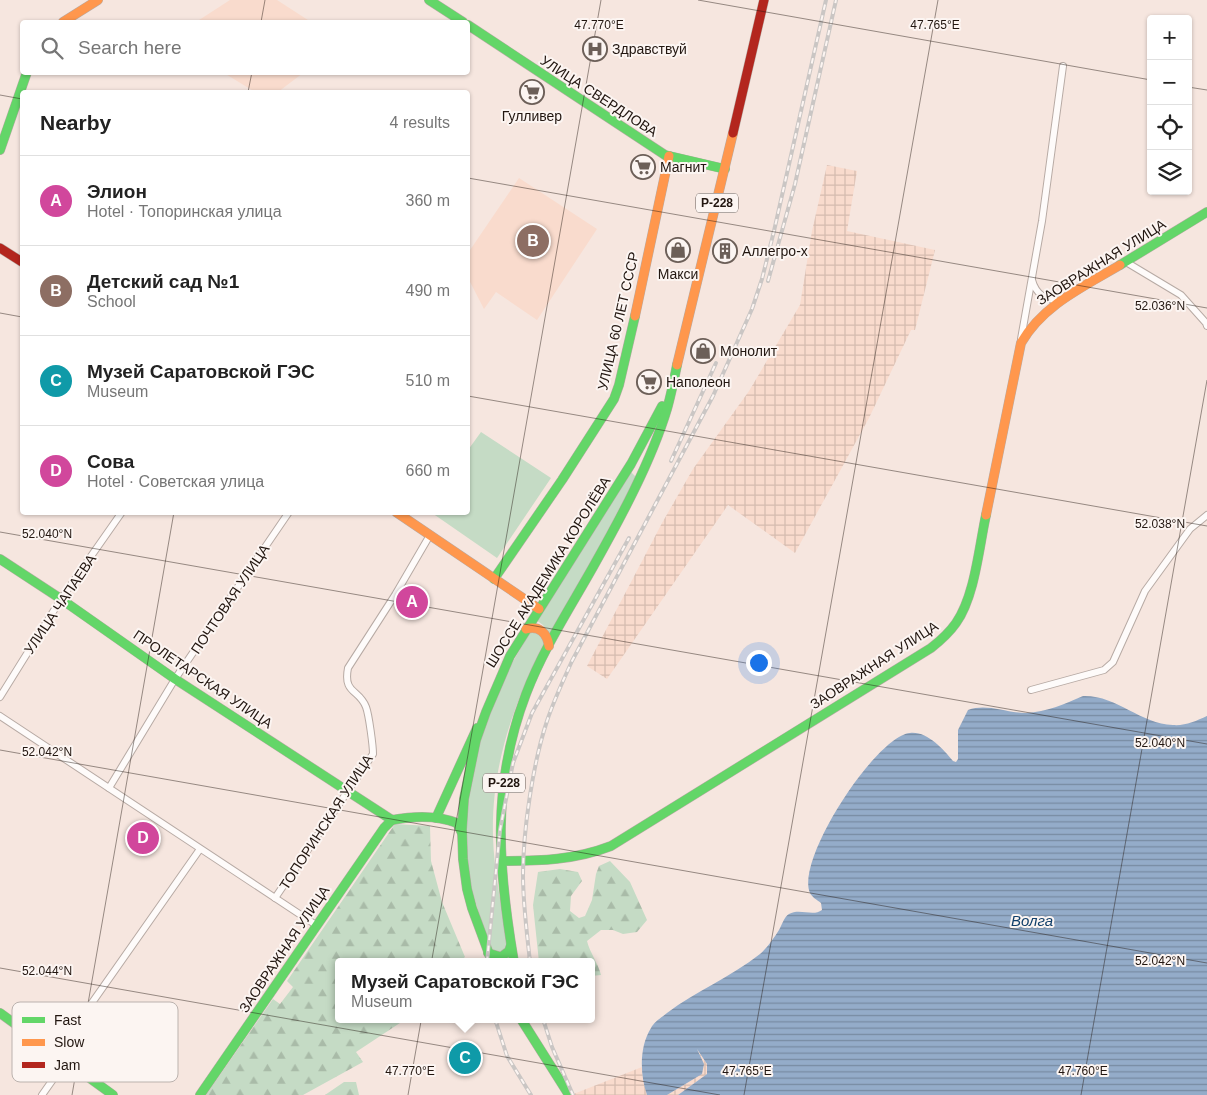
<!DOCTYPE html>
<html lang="en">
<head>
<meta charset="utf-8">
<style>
	body { margin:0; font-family:Helvetica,sans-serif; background:#f2f2f2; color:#222 }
	.controls { position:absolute; right:15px; top:15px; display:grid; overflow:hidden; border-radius:5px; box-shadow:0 1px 4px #0004 }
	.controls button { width:45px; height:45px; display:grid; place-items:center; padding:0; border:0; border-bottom:1px solid #e0e0e0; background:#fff; color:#222; font:25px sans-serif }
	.you { position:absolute; left:758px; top:662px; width:18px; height:18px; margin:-12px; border:4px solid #fff; border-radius:50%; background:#1a73e8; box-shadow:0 0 0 8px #1a73e833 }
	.badge { display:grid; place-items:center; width:32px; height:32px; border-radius:50%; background:#0b8043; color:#fff; font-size:16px; font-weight:700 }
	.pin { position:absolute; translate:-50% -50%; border:2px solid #fff; box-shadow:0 1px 5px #0006 }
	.popup { position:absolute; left:335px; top:958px; width:260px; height:65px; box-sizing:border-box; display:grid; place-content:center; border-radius:5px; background:#fff; filter:drop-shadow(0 1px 4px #0005); font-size:16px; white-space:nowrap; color:#767676 }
	.popup b { font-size:19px; color:#222 }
	.popup::after { content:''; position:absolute; left:50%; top:100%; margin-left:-10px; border:10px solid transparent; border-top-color:#fff }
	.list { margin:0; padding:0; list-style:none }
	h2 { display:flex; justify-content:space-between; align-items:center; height:65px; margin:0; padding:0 20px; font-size:21px }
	h2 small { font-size:16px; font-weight:400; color:#767676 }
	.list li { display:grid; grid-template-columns:32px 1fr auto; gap:15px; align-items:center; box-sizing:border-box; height:90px; padding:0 20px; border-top:1px solid #e0e0e0 }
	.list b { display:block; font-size:19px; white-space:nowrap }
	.list p { margin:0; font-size:16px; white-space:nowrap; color:#767676 }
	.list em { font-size:16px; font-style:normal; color:#767676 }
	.icon { flex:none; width:28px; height:28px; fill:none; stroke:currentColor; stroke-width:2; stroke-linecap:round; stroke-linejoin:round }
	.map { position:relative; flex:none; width:1207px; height:1095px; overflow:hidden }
	.search { position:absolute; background:#fff; box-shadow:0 1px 4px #0004; left:20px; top:20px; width:450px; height:55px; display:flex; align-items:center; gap:12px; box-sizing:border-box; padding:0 18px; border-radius:5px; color:#767676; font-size:19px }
	.panel { position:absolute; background:#fff; box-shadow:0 1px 4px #0004; left:20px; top:90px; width:450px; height:425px; border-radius:5px }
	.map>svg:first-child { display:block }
	.industrial { fill:url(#industrial-grid) }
	.built { fill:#f9dbcd }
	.grass { fill:#c5dbc5 }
	.forest { fill:url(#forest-firs) }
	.water { fill:url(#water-rules) }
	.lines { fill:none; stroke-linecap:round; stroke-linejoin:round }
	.street-casing { stroke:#b7aaa4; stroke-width:8 }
	.fast-casing { stroke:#b7aaa4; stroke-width:10 }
	.slow-casing { stroke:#b7aaa4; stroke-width:10 }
	.jam-casing { stroke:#b7aaa4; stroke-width:10 }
	.street { stroke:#fefbfa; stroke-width:6 }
	.fast { stroke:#63d668; stroke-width:9 }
	.slow { stroke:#ff974d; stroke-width:9 }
	.jam { stroke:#b3261e; stroke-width:9 }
	.rail-casing { stroke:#cac6c4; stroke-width:4 }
	.rail { stroke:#fcf5f2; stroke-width:2; stroke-dasharray:5.5; stroke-linecap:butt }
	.ticks { fill:none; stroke:#221610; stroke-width:1; stroke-opacity:0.45 }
	.labels { text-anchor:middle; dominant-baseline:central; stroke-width:4; stroke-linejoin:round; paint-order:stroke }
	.shield { fill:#fcf5f2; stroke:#635954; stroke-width:1 }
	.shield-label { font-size:12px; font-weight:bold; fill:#221610 }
	.poi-label { font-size:14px; fill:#221610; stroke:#fcf5f2; text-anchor:start }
	.street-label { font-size:14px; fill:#221610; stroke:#fcf5f2 }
	.water-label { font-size:15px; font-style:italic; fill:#113f6a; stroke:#fcf5f2 }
	.key { fill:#fcf5f2; stroke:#bbb2ae; stroke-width:1 }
	.key-label { font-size:14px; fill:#221610 }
	.ticks-label { font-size:12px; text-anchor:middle; fill:#221610; stroke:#fcf5f2; stroke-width:4; stroke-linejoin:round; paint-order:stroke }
</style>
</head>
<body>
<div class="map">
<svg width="1207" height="1095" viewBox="0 0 1207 1095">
	<defs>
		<pattern id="industrial-grid" width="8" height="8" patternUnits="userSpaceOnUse" patternTransform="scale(1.25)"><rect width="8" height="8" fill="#f9dbcd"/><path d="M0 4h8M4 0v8" fill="none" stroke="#d5bbaf"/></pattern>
		<pattern id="forest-firs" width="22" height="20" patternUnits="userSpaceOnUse" patternTransform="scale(1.25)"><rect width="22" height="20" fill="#c5dbc5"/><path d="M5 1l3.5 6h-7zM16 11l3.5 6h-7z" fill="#a9bba8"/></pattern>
		<pattern id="water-rules" width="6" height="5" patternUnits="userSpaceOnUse" patternTransform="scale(1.25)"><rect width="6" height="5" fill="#94acc9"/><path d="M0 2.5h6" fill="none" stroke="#788ba2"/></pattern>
	</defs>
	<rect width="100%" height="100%" fill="#f6e6df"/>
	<!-- industrial -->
	<g class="industrial">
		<polygon points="827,165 857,171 847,231 935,250 915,330 911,330 869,418 795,553 728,505 607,679 587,666 662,523 693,469 749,391 800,305 812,231"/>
		<polygon points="697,1049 707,1064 707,1074 678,1095 667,1095 692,1080 703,1064"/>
		<polygon points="642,1067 643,1079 647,1095 571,1095"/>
	</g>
	<!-- built -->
	<g class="built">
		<polygon points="230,0 277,0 311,22 196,22"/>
		<polygon points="224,73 303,73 278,92 255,92"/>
		<polygon points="519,178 597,229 537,320 496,292 484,309 468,278 468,253"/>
	</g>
	<!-- grass -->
	<g class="grass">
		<polygon points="481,432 551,478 497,558 432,513 468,512 468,450"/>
		<polygon points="631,472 636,477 551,638 543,625 536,620"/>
		<path d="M 533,631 L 541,633 L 544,643 C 513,706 491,766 493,837 C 494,872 502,908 508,942 L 503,952 L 494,952 L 489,946 L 470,884 L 467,850 L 466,815 L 476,750 L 505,675 L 529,634 Z"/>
	</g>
	<!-- forest -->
	<g class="forest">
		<polygon points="395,824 430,826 431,861 442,902 465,957 459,962 339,962 339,1019 406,1019 356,1052 363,1062 303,1095 206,1095 273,999 280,1004 293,987 287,981"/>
		<path d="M 610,861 L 630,882 L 647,920 L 637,932 L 623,934 L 613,930 L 601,930 L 587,941 C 590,953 598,963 601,975 L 591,976 L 591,962 L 539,962 L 533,905 L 538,872 L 560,869 L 578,872 L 582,881 L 571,896 L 570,911 L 579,918 L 585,916 L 592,900 L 596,874 L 599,866 Z"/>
		<polygon points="344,1082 356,1082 359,1095 325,1095"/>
	</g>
	<!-- water -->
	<path class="water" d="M 1083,696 C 1117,695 1140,724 1173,725 C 1185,726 1196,721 1207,716 L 1207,1095 L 678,1095 L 707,1074 L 707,1064 L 697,1049 L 704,1064 L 702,1074 L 667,1095 L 647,1095 C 640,1075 639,1047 651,1028 C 654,1022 662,1017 667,1013 C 696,991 731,977 760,954 C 767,948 774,938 779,930 C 782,925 784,917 789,914 C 800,908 813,917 822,910 L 821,903 C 817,900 812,897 810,893 C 795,860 876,736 910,733 C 927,731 943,749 953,761 L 956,762 L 958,759 L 958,730 L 968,710 C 987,703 1006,713 1026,713 C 1047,712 1064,704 1083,696 Z"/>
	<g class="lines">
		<defs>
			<g id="street">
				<polyline points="1126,262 1181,295 1206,323 1207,326"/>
				<path d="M 1032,280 C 1036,295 1046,300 1060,301"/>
				<polyline points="1021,339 1042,221 1063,66"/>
				<polyline points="1031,690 1104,670 1113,662 1145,591 1190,529 1207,515"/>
				<polyline points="0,697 61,599 122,512"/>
				<polyline points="0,716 316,925"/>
				<polyline points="109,788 175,679 289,512"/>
				<path d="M 275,898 L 373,754 C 373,746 369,715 366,707 C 359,689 343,694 348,668 L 395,595 L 430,535"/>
				<polyline points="56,1054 200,849"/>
				<polyline points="42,1095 66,1061"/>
			</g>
			<g id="fast">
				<polyline points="429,0 463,22"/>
				<polyline points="468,25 665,155 725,169"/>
				<polyline points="0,150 27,72"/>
				<polyline points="1120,265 1207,212"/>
				<polyline points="0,559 61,599 175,679 392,820"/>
				<polyline points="494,579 562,480 614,399 619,385 635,316"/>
				<polyline points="436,818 477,728"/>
				<path d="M 392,820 C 413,816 437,815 457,823 L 462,833"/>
				<path d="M 501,861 C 540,861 575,860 611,846 L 931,648 C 940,641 949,633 956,623 C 975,596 979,547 986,515"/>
				<polyline points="488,953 501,957 509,951 511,945"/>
				<polyline points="492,962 472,908 467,889 463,859 462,829 464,799 476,740 486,712 510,656 631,464 662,406"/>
				<path d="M 514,962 C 498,868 491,785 526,694 C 543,649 570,608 593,567 C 620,519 651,462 667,409 C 671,395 674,380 677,365"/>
				<polyline points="0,1013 113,1095"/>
				<polyline points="521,1019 569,1095"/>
				<polyline points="200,1095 384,828 392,820"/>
			</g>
			<g id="slow">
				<polyline points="63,22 98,0"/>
				<polyline points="635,316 669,156"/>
				<polyline points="677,365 733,133"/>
				<polyline points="396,512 539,609"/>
				<path d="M 986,515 L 1021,343 C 1043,305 1083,287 1120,265"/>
				<path d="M 526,629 C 539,625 547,633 549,646"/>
			</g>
			<g id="jam">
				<polyline points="733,133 764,0"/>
				<polyline points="0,248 22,262"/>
			</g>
		</defs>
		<!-- street casing -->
		<use href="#street" class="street-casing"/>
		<!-- fast casing -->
		<use href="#fast" class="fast-casing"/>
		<!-- slow casing -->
		<use href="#slow" class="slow-casing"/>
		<!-- jam casing -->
		<use href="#jam" class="jam-casing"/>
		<!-- street -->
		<use href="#street" class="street"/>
		<!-- fast -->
		<use href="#fast" class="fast"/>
		<!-- slow -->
		<use href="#slow" class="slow"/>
		<!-- jam -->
		<use href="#jam" class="jam"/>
		<defs>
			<g id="rail">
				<polyline points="768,281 795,184 836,0"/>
				<polyline points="671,461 716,363"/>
				<polyline points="487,962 500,830 513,763 532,713 629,538"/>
				<path d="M 530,962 C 527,933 523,904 523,875 C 523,830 533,763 547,721 C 554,700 563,681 572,661 L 713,396 L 752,309 L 762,279 L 774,231 L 826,0"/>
				<polyline points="495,1019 507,1056 531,1095"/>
				<polyline points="543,1019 552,1047 573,1095"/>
			</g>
		</defs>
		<!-- rail casing -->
		<use href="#rail" class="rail-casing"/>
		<!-- rail -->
		<use href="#rail" class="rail"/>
	</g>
	<!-- ticks -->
	<path class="ticks" d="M 698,0 L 1151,80M 261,22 L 265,0M 1188,87 L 1207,90M 248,92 L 252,72M 0,95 L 22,99M 468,178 L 1207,308M 0,313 L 22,317M 468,396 L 1207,526M 0,532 L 1207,744M 0,750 L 1207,963M 0,968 L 720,1095M 72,1095 L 174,512M 408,1095 L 601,0M 744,1095 L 938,0M 1081,1095 L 1207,380"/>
	<!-- icons -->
	<defs>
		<symbol id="hospital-ring" viewBox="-11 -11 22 22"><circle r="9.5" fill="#fcf5f2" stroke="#6c5f58" stroke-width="1.5"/><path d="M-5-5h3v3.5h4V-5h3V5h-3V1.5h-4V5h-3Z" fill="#6c5f58"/></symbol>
		<symbol id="supermarket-ring" viewBox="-11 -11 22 22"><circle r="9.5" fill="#fcf5f2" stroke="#6c5f58" stroke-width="1.5"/><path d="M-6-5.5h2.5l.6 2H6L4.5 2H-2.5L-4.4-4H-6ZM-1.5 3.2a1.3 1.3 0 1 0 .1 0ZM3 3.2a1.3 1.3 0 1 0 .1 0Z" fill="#6c5f58"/></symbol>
		<symbol id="shop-ring" viewBox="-11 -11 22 22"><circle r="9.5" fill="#fcf5f2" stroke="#6c5f58" stroke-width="1.5"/><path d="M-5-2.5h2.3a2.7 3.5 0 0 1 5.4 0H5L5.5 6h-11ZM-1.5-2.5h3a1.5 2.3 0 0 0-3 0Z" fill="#6c5f58"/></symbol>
		<symbol id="building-ring" viewBox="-11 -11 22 22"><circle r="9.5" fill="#fcf5f2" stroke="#6c5f58" stroke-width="1.5"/><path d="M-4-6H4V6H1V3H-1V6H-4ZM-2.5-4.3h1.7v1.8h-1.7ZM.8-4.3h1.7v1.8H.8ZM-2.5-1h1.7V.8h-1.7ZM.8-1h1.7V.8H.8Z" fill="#6c5f58"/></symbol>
	</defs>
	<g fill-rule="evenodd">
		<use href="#hospital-ring" x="581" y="35" width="28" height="28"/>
		<use href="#supermarket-ring" x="518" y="78" width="28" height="28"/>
		<use href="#supermarket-ring" x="629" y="153" width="28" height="28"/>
		<use href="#shop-ring" x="664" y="236" width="28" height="28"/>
		<use href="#building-ring" x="711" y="237" width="28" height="28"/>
		<use href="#shop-ring" x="689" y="337" width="28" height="28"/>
		<use href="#supermarket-ring" x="635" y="368" width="28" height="28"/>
	</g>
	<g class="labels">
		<!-- shield labels -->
		<g class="shield">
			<rect x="696" y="193.5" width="42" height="19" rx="4"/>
			<rect x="483" y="773.5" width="42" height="19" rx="4"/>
		</g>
		<g class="shield-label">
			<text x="717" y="203">Р-228</text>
			<text x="504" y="783">Р-228</text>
		</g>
		<!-- poi labels -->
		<g class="poi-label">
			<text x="612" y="49">Здравствуй</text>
			<text x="532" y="116" text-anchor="middle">Гулливер</text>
			<text x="660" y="167">Магнит</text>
			<text x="742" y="251">Аллегро-х</text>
			<text x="678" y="274" text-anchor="middle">Макси</text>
			<text x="720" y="351">Монолит</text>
			<text x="666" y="382">Наполеон</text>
		</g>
		<!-- street labels -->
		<g class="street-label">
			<text transform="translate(599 96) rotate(33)">УЛИЦА СВЕРДЛОВА</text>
			<text transform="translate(1101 262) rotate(-32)">ЗАОВРАЖНАЯ УЛИЦА</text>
			<text transform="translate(618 321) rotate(-77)">УЛИЦА 60 ЛЕТ СССР</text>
			<text transform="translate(548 572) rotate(-58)">ШОССЕ АКАДЕМИКА КОРОЛЁВА</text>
			<text transform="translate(230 599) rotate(-56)">ПОЧТОВАЯ УЛИЦА</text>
			<text transform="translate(60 604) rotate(-56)">УЛИЦА ЧАПАЕВА</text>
			<text transform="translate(874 665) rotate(-33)">ЗАОВРАЖНАЯ УЛИЦА</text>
			<text transform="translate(203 679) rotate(34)">ПРОЛЕТАРСКАЯ УЛИЦА</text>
			<text transform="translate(326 822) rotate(-57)">ТОПОРИНСКАЯ УЛИЦА</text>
			<text transform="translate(284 949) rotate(-56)">ЗАОВРАЖНАЯ УЛИЦА</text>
		</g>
		<!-- water labels -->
		<g class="water-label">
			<text x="1032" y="920">Волга</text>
		</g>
	</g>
	<!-- legend -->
	<rect x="12" y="1002" width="166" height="80" rx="8" class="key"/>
	<rect x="22" y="1017" width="23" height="6" fill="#63d668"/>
	<rect x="22" y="1039" width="23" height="7" fill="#ff974d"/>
	<rect x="22" y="1062" width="23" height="6" fill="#b3261e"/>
	<g class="key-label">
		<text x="54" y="1025">Fast</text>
		<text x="54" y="1047">Slow</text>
		<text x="54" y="1070">Jam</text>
	</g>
	<g class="ticks-label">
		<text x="599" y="29">47.770°E</text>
		<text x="935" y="29">47.765°E</text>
		<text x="1160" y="310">52.036°N</text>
		<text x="1160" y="528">52.038°N</text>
		<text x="47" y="538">52.040°N</text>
		<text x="1160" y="747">52.040°N</text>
		<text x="47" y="756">52.042°N</text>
		<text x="1160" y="965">52.042°N</text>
		<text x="47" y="975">52.044°N</text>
		<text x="410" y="1075">47.770°E</text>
		<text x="747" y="1075">47.765°E</text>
		<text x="1083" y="1075">47.760°E</text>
	</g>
</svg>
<div class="controls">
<button>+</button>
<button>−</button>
<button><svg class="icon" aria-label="locate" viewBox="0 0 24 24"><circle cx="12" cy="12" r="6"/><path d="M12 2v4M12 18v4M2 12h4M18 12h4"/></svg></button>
<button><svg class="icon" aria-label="layers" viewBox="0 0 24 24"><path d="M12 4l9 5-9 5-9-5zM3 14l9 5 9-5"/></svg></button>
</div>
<div class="you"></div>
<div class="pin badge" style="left:412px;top:602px;background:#d1479c">A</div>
<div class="pin badge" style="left:533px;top:241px;background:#8d6e63">B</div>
<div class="pin badge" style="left:465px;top:1058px;background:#0f9aa8">C</div>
<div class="popup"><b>Музей Саратовской ГЭС</b>Museum</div>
<div class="pin badge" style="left:143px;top:838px;background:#d1479c">D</div>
<div class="search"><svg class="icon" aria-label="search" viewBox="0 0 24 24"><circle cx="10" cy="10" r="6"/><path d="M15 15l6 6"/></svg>Search here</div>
<section class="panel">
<h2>Nearby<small>4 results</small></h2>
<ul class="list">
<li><span class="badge" style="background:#d1479c">A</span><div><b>Элион</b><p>Hotel · Топоринская улица</p></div><em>360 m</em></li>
<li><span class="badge" style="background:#8d6e63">B</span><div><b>Детский сад №1</b><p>School</p></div><em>490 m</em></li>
<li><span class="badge" style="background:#0f9aa8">C</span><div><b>Музей Саратовской ГЭС</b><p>Museum</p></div><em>510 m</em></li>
<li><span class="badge" style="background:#d1479c">D</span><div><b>Сова</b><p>Hotel · Советская улица</p></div><em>660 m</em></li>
</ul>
</section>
</div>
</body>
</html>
